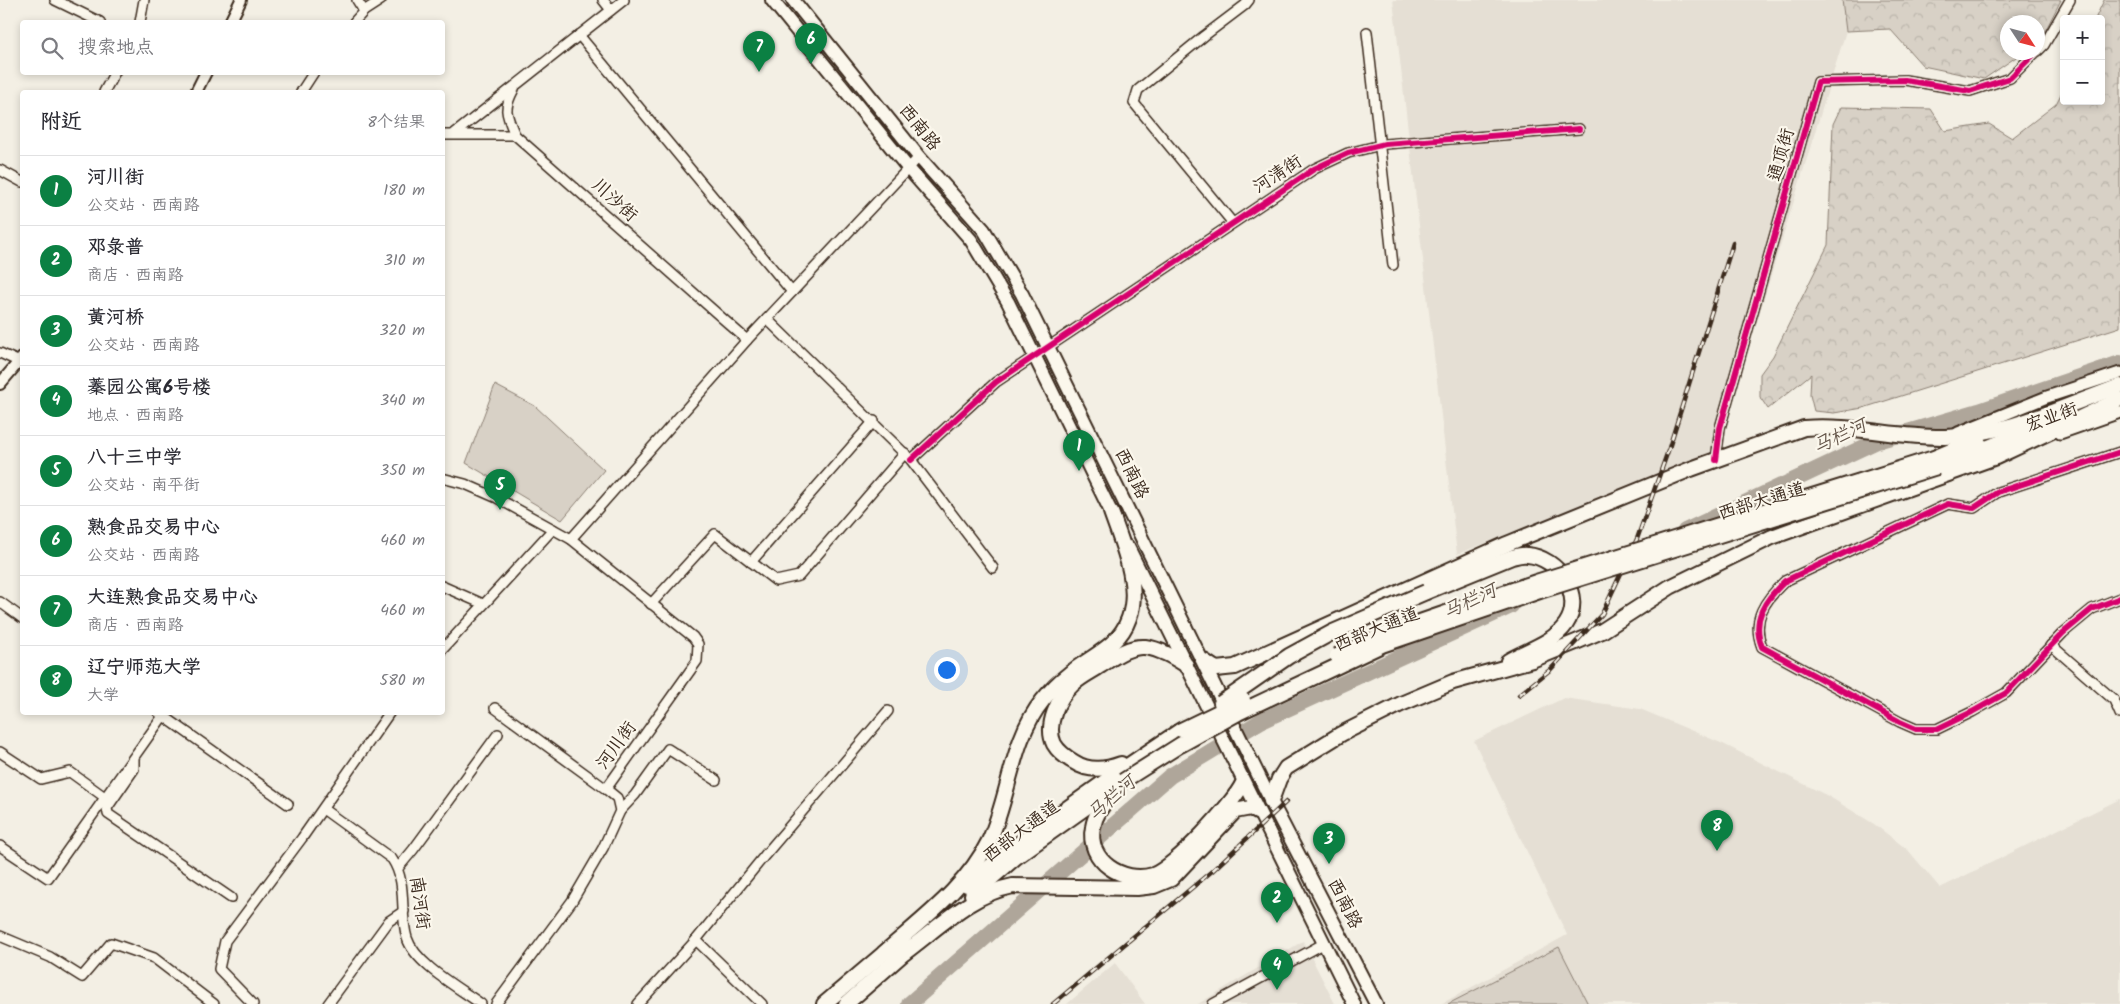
<!DOCTYPE html>
<html lang="zh">
<head>
<meta charset="utf-8">
<style>
	body { margin:0; font-family:Kalam,"LXGW WenKai TC",sans-serif; background:#f2f2f3; color:#2b2b33 }
	.controls { position:absolute; right:15px; top:15px; display:grid; overflow:hidden; border-radius:5px; box-shadow:0 2px 8px #0003 }
	.controls button { width:45px; height:45px; display:grid; place-items:center; padding:0; border:0; border-bottom:1px solid #e1e1e2; background:#fff; color:#2b2b33; font:25px sans-serif }
	.compass { position:absolute; left:2000px; top:15px; width:45px; height:45px; border-radius:50%; background:#fff; box-shadow:0 2px 8px #0003; rotate:126deg }
	.you { position:absolute; left:946px; top:669px; width:18px; height:18px; margin:-12px; border:4px solid #fff; border-radius:50%; background:#1a73e8; box-shadow:0 0 0 8px #1a73e833 }
	.badge { display:grid; place-items:center; width:32px; height:32px; border-radius:50%; background:#0b8043; color:#fff; font-size:16px; font-weight:700 }
	.pin { position:absolute; translate:-50% -41px; filter:drop-shadow(0 1px 2px #0008) }
	.pin::after { content:''; position:absolute; top:26px; width:18px; height:15px; background:inherit; clip-path:polygon(0 0,100% 0,50% 100%) }
	.list { margin:0; padding:0; list-style:none }
	h2 { display:flex; justify-content:space-between; align-items:center; height:65px; margin:0; padding:0 20px; font-size:21px }
	h2 small { font-size:16px; font-weight:400; color:#7c7c81 }
	.list li { display:grid; grid-template-columns:32px 1fr auto; gap:15px; align-items:center; box-sizing:border-box; height:70px; padding:0 20px; border-top:1px solid #e1e1e2 }
	.list b { display:block; font-size:19px; white-space:nowrap }
	.list p { margin:0; font-size:16px; white-space:nowrap; color:#7c7c81 }
	.list em { font-size:16px; font-style:normal; color:#7c7c81 }
	.icon { flex:none; width:28px; height:28px; fill:none; stroke:currentColor; stroke-width:2; stroke-linecap:round; stroke-linejoin:round }
	.map { position:relative; flex:none; width:2120px; height:1004px; overflow:hidden }
	.search { position:absolute; background:#fff; box-shadow:0 2px 8px #0003; left:20px; top:20px; width:425px; height:55px; display:flex; align-items:center; gap:12px; box-sizing:border-box; padding:0 18px; border-radius:5px; color:#7c7c81; font-size:19px }
	.panel { position:absolute; background:#fff; box-shadow:0 2px 8px #0003; left:20px; top:90px; width:425px; height:625px; border-radius:5px }
	.map>svg:first-child { display:block }
	.built { fill:#e5dfd4 }
	.forest { fill:url(#forest-crowns); stroke:#8a7e72 }
	.garden { fill:#d8d1c6; stroke:#8a7e72 }
	.lines { fill:none; stroke-linecap:round; stroke-linejoin:round }
	.river { stroke:#afa69a; stroke-width:16 }
	.minor-casing { stroke:#3b2a1e; stroke-width:12 }
	.tertiary-casing { stroke:#3b2a1e; stroke-width:14 }
	.secondary-casing { stroke:#3b2a1e; stroke-width:15 }
	.primary-casing { stroke:#3b2a1e; stroke-width:16 }
	.trunk-casing { stroke:#3b2a1e; stroke-width:18 }
	.minor { stroke:#fbf7ec; stroke-width:9 }
	.tertiary { stroke:#fbf7ec; stroke-width:10 }
	.secondary { stroke:#fbf7ec; stroke-width:11 }
	.primary { stroke:#fbf7ec; stroke-width:12 }
	.trunk { stroke:#fbf7ec; stroke-width:14 }
	.rail-casing { stroke:#3b2a1e; stroke-width:4.5 }
	.rail { stroke:#fbf7ec; stroke-width:2.5; stroke-dasharray:8; stroke-linecap:butt }
	.trunk-bridge-casing { stroke:#3b2a1e; stroke-width:18; stroke-linecap:butt }
	.trunk-bridge { stroke:#fbf7ec; stroke-width:14 }
	.cycleway-casing { stroke:#fbf7ec; stroke-width:9 }
	.cycleway { stroke:#d6006c; stroke-width:6 }
	.labels { text-anchor:middle; dominant-baseline:central; stroke-width:4.5; stroke-linejoin:round; paint-order:stroke }
	.street-label { font-size:18px; fill:#3b2a1e; stroke:#fbf7ec }
	.water-label { font-size:19px; font-style:italic; fill:#645549; stroke:#fbf7ec }
</style>
</head>
<body>
<div class="map">
<svg width="2120" height="1004" viewBox="0 0 2120 1004">
	<defs>
		<pattern id="forest-crowns" width="20" height="18" patternUnits="userSpaceOnUse" patternTransform="scale(1.25)"><rect width="20" height="18" fill="#d8d1c6"/><path d="M2 6a3 3 0 1 1 6 0M12 15a3 3 0 1 1 6 0" fill="none" stroke="#bab4aa"/></pattern>
	</defs>
	<rect width="100%" height="100%" fill="#f3efe4"/>
	<filter id="ink" filterUnits="userSpaceOnUse"><feTurbulence type="fractalNoise" baseFrequency=".02" numOctaves="2"/><feDisplacementMap in="SourceGraphic" scale="10" xChannelSelector="R" yChannelSelector="G"/><feConvolveMatrix kernelMatrix="1 2 1 2 8 2 1 2 1" color-interpolation-filters="sRGB"/></filter>
	<g filter="url(#ink)">
		<!-- built -->
		<g class="built">
			<polygon points="1393,0 1842,0 1846,31 1716,455 1457,554"/>
			<polygon points="1564,698 1640,709 1721,743 1828,796 1874,824 1908,850 1940,888 2120,799 2120,1004 1441,1004 1567,935 1474,741"/>
			<polygon points="1303,941 1335,1004 1198,1004"/>
			<polygon points="1115,963 1145,1004 1067,1004"/>
		</g>
		<!-- forest -->
		<g class="forest">
			<polygon points="1842,0 2061,0 2041,39 2038,41 2038,22 2008,22 2008,52 2022,53 1984,79 1923,66 1890,29 1846,31"/>
			<polygon points="2104,0 2120,0 2120,327 1863,408 1834,413 1814,411 1810,395 1811,374 1768,409 1760,397 1760,374 1773,356 1828,245 1833,124 1841,107 1931,109 1945,131 1989,124 2012,138 2056,104 2064,88 2064,101 2101,101 2101,19 2095,19"/>
		</g>
		<!-- garden -->
		<g class="garden">
			<polygon points="495,385 535,406 604,470 562,520 466,463"/>
			<polygon points="1559,947 1588,1004 1448,1004"/>
		</g>
		<g class="lines">
			<!-- river -->
			<g class="river">
				<polyline points="1685,531 1877,441 1979,411 2120,363"/>
				<polyline points="909,1004 1170,776 1261,721 1511,606"/>
			</g>
			<defs>
				<g id="minor">
					<polyline points="55,0 100,22"/>
					<polyline points="357,0 364,11"/>
					<polyline points="603,0 611,10"/>
					<polyline points="140,22 144,0"/>
					<polyline points="354,22 364,11 381,0"/>
					<polyline points="1367,32 1393,265"/>
					<polyline points="579,35 792,292"/>
					<polyline points="2038,51 2044,45 2070,0"/>
					<path d="M 514,89 C 503,109 506,114 515,135"/>
					<polyline points="104,92 115,72"/>
					<polyline points="301,92 314,72"/>
					<polyline points="455,133 624,0"/>
					<polyline points="442,135 515,135 747,340"/>
					<polyline points="0,170 22,182"/>
					<polyline points="1232,222 1134,103 1138,90 1204,36 1245,5 1249,0"/>
					<polyline points="767,319 911,460 993,568"/>
					<polyline points="0,353 22,363"/>
					<path d="M 2120,452 L 1998,492 L 1974,508 L 1948,504 L 1785,581 C 1765,600 1751,619 1762,647 L 1900,722 L 1916,729 L 1937,729 L 1972,712 L 2006,693 L 2063,633 L 2092,609 L 2120,598"/>
					<polyline points="911,460 996,382 1314,169 1348,153 1385,144 1579,129"/>
					<polyline points="1716,460 1720,428 1818,82 1905,80 1970,91 2010,78 2036,52"/>
					<polyline points="442,478 465,484 497,498 571,539 693,637 698,644 697,661 606,789"/>
					<polyline points="571,539 747,340 919,157"/>
					<polyline points="751,562 874,421"/>
					<polyline points="442,586 483,604"/>
					<polyline points="0,602 22,618"/>
					<polyline points="651,604 715,534 776,581 799,576 905,453"/>
					<polyline points="2051,645 2114,700 2120,714"/>
					<polyline points="442,650 553,529"/>
					<polyline points="495,708 606,789 617,798 620,811 603,848 572,901 496,1004"/>
					<polyline points="158,712 288,804"/>
					<polyline points="0,752 41,779 70,772 106,798"/>
					<polyline points="134,759 134,769 107,808 108,814 231,898"/>
					<path d="M 323,809 L 392,859 C 408,883 399,911 407,938 C 415,964 459,988 481,1004"/>
					<polyline points="620,811 635,795 668,749 716,780"/>
					<polyline points="0,846 48,878 163,716"/>
					<polyline points="398,868 413,850 498,734"/>
					<polyline points="0,936 50,957 82,977 111,943 154,958 214,1004"/>
					<polyline points="253,1004 219,969 225,941 302,838 390,712"/>
					<polyline points="328,1004 389,921 404,911"/>
					<polyline points="638,1004 696,940"/>
					<polyline points="762,1004 696,940 765,855 888,711"/>
					<polyline points="1213,1004 1323,944"/>
				</g>
				<g id="tertiary">
					<polyline points="230,22 241,0"/>
					<polyline points="196,92 206,72"/>
					<polyline points="0,384 22,358"/>
				</g>
				<g id="secondary">
					<polyline points="1958,433 2047,397 2120,373"/>
					<polyline points="2060,433 2120,412"/>
				</g>
				<g id="primary">
					<polyline points="772,0 908,168 971,240 1008,302 1115,520"/>
					<polyline points="793,0 919,157 984,230 1022,294 1276,811 1376,1004"/>
					<polyline points="1128,547 1354,1004"/>
				</g>
				<g id="trunk">
					<polyline points="1934,458 1979,439"/>
					<polyline points="1937,467 2053,422"/>
					<path d="M 1426,592 L 1512,557 C 1516,556 1522,554 1527,555 C 1558,557 1585,596 1566,624 C 1553,643 1527,650 1508,661"/>
					<path d="M 1204,661 L 1216,669 L 1235,667 L 1507,544 L 1691,469 L 1804,428 C 1851,424 1898,438 1945,437 C 2006,435 2064,406 2120,386"/>
					<path d="M 1121,764 C 1105,770 1089,772 1074,762 C 1067,758 1058,751 1054,744 C 1045,725 1058,698 1072,685 C 1080,677 1091,672 1100,666 C 1114,657 1128,646 1145,647 C 1160,649 1173,657 1186,665"/>
					<path d="M 1109,797 C 1102,806 1095,815 1093,827 C 1086,861 1123,884 1153,875 C 1173,869 1234,803 1243,783"/>
					<polyline points="1271,801 1279,779 1286,768 1341,734 1401,704 1453,682 1532,660 1576,642 1602,631 1670,587 1772,537 1996,457 2120,399"/>
					<path d="M 967,885 C 1035,829 1107,779 1181,730"/>
					<polyline points="972,895 1016,857 1123,781"/>
					<path d="M 884,953 C 922,919 966,888 989,841 C 1010,796 1011,739 1043,700 C 1050,691 1060,681 1069,674 C 1091,656 1119,647 1129,618 C 1141,585 1122,544 1111,512"/>
					<path d="M 904,953 C 938,928 971,894 1013,886 L 1137,888 L 1154,886 L 1171,879 L 1235,811 L 1251,808 L 1257,812"/>
					<polyline points="824,1004 890,948"/>
					<polyline points="846,1004 912,946"/>
				</g>
			</defs>
			<!-- minor casing -->
			<use href="#minor" class="minor-casing"/>
			<!-- tertiary casing -->
			<use href="#tertiary" class="tertiary-casing"/>
			<!-- secondary casing -->
			<use href="#secondary" class="secondary-casing"/>
			<!-- primary casing -->
			<use href="#primary" class="primary-casing"/>
			<!-- trunk casing -->
			<use href="#trunk" class="trunk-casing"/>
			<!-- minor -->
			<use href="#minor" class="minor"/>
			<!-- tertiary -->
			<use href="#tertiary" class="tertiary"/>
			<!-- secondary -->
			<use href="#secondary" class="secondary"/>
			<!-- primary -->
			<use href="#primary" class="primary"/>
			<!-- trunk -->
			<use href="#trunk" class="trunk"/>
			<defs>
				<g id="rail">
					<polyline points="1519,695 1551,669 1602,614 1637,539 1669,448 1733,243"/>
					<polyline points="1053,1004 1212,871 1286,802"/>
				</g>
			</defs>
			<!-- rail casing -->
			<use href="#rail" class="rail-casing"/>
			<!-- rail -->
			<use href="#rail" class="rail"/>
			<defs>
				<g id="trunk-bridge">
					<polyline points="1337,656 1379,636 1536,582 1934,458"/>
					<polyline points="1221,703 1289,656 1333,632 1426,592"/>
					<polyline points="1181,730 1243,700"/>
					<polyline points="1123,781 1180,745 1238,713 1382,645 1540,591 1937,467"/>
				</g>
			</defs>
			<!-- trunk-bridge casing -->
			<use href="#trunk-bridge" class="trunk-bridge-casing"/>
			<!-- trunk-bridge -->
			<use href="#trunk-bridge" class="trunk-bridge"/>
			<defs>
				<g id="cycleway">
					<path d="M 2120,452 L 1998,492 L 1974,508 L 1948,504 L 1785,581 C 1765,600 1751,619 1762,647 L 1900,722 L 1916,729 L 1937,729 L 1972,712 L 2006,693 L 2063,633 L 2092,609 L 2120,598"/>
					<polyline points="911,460 996,382 1314,169 1348,153 1385,144 1579,129"/>
					<polyline points="1716,460 1720,428 1818,82 1905,80 1970,91 2010,78 2036,52"/>
				</g>
			</defs>
			<!-- cycleway casing -->
			<use href="#cycleway" class="cycleway-casing"/>
			<!-- cycleway -->
			<use href="#cycleway" class="cycleway"/>
		</g>
	</g>
	<g class="labels">
		<!-- street labels -->
		<g class="street-label">
			<text transform="translate(919 128) rotate(51)">西南路</text>
			<text transform="translate(1782 155) rotate(-74)">通顶街</text>
			<text transform="translate(1278 175) rotate(-33)">河清街</text>
			<text transform="translate(614 201) rotate(42)">川沙街</text>
			<text transform="translate(2052 418) rotate(-20)">宏业街</text>
			<text transform="translate(1131 474) rotate(64)">西南路</text>
			<text transform="translate(1762 502) rotate(-17)">西部大通道</text>
			<text transform="translate(1377 630) rotate(-22)">西部大通道</text>
			<text transform="translate(617 746) rotate(-54)">河川街</text>
			<text transform="translate(1022 832) rotate(-37)">西部大通道</text>
			<text transform="translate(419 903) rotate(82)">南河街</text>
			<text transform="translate(1344 904) rotate(63)">西南路</text>
		</g>
		<!-- water labels -->
		<g class="water-label">
			<text transform="translate(1840 437) rotate(-25)">马栏河</text>
			<text transform="translate(1470 602) rotate(-25)">马栏河</text>
			<text transform="translate(1112 799) rotate(-41)">马栏河</text>
		</g>
	</g>
</svg>
<div class="controls">
<button>+</button>
<button>−</button>
</div>
<svg class="compass" viewBox="-18 -18 36 36"><path d="M0-13l5 13h-10z" fill="#e53935"/><path d="M0 13l5-13h-10z" fill="#7c7c81"/></svg>
<div class="you"></div>
<div class="pin badge" style="left:1079px;top:471px">1</div>
<div class="pin badge" style="left:1277px;top:923px">2</div>
<div class="pin badge" style="left:1329px;top:864px">3</div>
<div class="pin badge" style="left:1277px;top:990px">4</div>
<div class="pin badge" style="left:500px;top:510px">5</div>
<div class="pin badge" style="left:811px;top:64px">6</div>
<div class="pin badge" style="left:759px;top:72px">7</div>
<div class="pin badge" style="left:1717px;top:851px">8</div>
<div class="search"><svg class="icon" aria-label="search" viewBox="0 0 24 24"><circle cx="10" cy="10" r="6"/><path d="M15 15l6 6"/></svg>搜索地点</div>
<section class="panel">
<h2>附近<small>8个结果</small></h2>
<ul class="list">
<li><span class="badge">1</span><div><b>河川街</b><p>公交站 · 西南路</p></div><em>180 m</em></li>
<li><span class="badge">2</span><div><b>邓录普</b><p>商店 · 西南路</p></div><em>310 m</em></li>
<li><span class="badge">3</span><div><b>黄河桥</b><p>公交站 · 西南路</p></div><em>320 m</em></li>
<li><span class="badge">4</span><div><b>蓁园公寓6号楼</b><p>地点 · 西南路</p></div><em>340 m</em></li>
<li><span class="badge">5</span><div><b>八十三中学</b><p>公交站 · 南平街</p></div><em>350 m</em></li>
<li><span class="badge">6</span><div><b>熟食品交易中心</b><p>公交站 · 西南路</p></div><em>460 m</em></li>
<li><span class="badge">7</span><div><b>大连熟食品交易中心</b><p>商店 · 西南路</p></div><em>460 m</em></li>
<li><span class="badge">8</span><div><b>辽宁师范大学</b><p>大学</p></div><em>580 m</em></li>
</ul>
</section>
</div>
</body>
</html>
